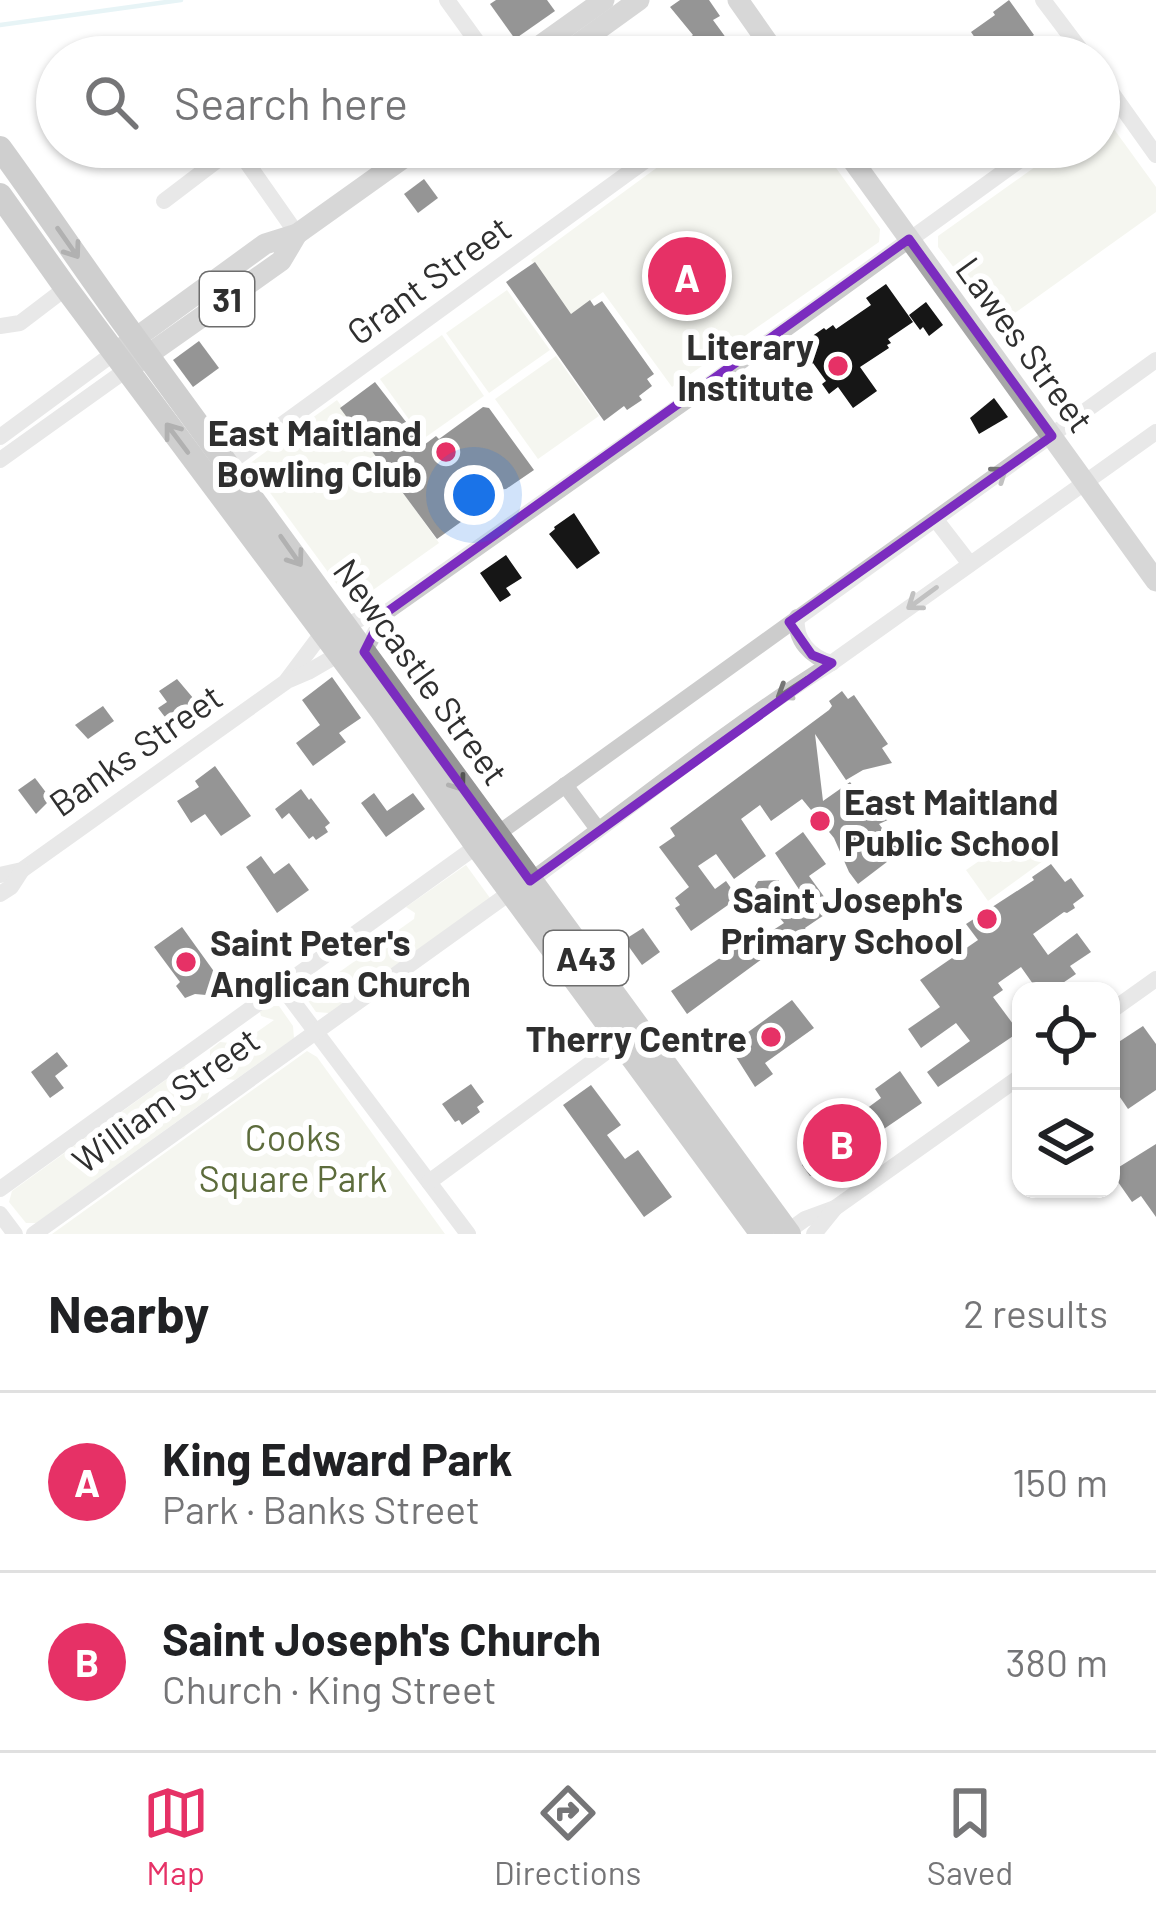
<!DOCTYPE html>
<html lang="en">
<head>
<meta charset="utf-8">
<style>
	body { margin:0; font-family:Barlow,sans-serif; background:#f2f2f2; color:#202124 }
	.controls { position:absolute; right:36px; bottom:36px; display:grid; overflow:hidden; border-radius:24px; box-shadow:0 3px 9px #0004 }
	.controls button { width:108px; height:108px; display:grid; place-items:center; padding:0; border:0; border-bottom:3px solid #e0e0e0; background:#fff; color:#202124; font:60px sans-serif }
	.you { position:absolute; left:474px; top:495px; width:42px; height:42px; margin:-30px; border:9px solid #fff; border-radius:50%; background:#1a73e8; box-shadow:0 0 0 18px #1a73e833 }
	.badge { display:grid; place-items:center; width:78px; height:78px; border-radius:50%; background:#e63166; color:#fff; font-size:39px; font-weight:700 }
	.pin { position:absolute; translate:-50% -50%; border:6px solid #fff; box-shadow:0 3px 12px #0006 }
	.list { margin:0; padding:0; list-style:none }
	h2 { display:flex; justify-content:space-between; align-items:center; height:156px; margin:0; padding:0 48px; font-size:51px }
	h2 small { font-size:39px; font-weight:400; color:#757577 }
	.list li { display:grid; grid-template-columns:78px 1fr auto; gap:36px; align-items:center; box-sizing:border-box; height:180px; padding:0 48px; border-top:3px solid #e0e0e0 }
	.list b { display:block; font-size:45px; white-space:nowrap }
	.list p { margin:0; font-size:39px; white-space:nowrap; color:#757577 }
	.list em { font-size:39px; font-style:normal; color:#757577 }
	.icon { flex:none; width:66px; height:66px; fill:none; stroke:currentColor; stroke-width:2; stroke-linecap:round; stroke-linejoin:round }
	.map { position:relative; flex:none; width:1156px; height:1234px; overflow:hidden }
	.search { position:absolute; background:#fff; box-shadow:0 3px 9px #0004; left:36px; right:36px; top:36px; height:132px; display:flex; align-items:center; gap:30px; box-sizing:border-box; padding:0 42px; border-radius:66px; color:#757577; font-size:45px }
	.sheet { height:516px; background:#fff }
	nav { display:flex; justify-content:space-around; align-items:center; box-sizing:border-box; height:168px; border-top:3px solid #e0e0e0; background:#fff; font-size:33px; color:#757577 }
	nav a { display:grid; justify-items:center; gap:6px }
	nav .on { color:#e63166 }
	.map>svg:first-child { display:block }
	.green { fill:#e9ecdd }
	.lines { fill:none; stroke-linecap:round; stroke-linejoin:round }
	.stream { stroke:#c9e6ec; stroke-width:4.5 }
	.building { fill:#161616 }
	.minor { stroke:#ccc; stroke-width:16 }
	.major { stroke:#a7a7a7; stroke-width:21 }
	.highway { stroke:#969696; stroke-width:24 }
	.oneway { stroke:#535353 }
	.oneway2 { stroke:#767676 }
	.marked { fill:none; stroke:#7b2cbf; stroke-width:9; stroke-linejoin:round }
	.poi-dot { fill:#e63166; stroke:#fff; stroke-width:4.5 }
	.labels { text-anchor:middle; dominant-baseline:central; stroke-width:12; stroke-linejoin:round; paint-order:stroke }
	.shield { fill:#fff; stroke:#6d6d6d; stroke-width:3 }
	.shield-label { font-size:33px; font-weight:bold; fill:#2f2f2f }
	.street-label { font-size:36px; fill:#2f2f2f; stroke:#fff }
	.poi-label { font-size:36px; font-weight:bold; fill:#2f2f2f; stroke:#fff; text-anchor:end }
	.park-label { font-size:36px; fill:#5d6c3c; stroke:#fff }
</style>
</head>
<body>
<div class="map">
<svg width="1156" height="1234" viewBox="0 0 1156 1234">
	<rect width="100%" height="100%" fill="#fff"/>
	<!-- green -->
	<g class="green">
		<polygon points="1099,123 1111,125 1156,187 1156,212 998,325 938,247 938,236 1063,147 1099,147"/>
		<polygon points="685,147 821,147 880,229 879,242 672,387 603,292 570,315 531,260"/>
		<polygon points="507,290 550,350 489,393 446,333"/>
		<polygon points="442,335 484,396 423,439 380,379"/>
		<polygon points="556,356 599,416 538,459 495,399"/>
		<polygon points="337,400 439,543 352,605 249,464"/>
		<polygon points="1021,832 1043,861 988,901 966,870"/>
		<polygon points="466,865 490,898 329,1013 316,1012 302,992 304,982 313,976 331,978 414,919 415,913 406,907"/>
		<polygon points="268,1006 279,1006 293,1026 294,1038 235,1080 227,1079 210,1059 210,1050 220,1042 240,1044 274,1020 261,1016 260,1012"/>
		<polygon points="307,1051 317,1057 445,1234 52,1234"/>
		<polygon points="185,1066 195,1067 211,1087 207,1100 36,1223 26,1223 9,1202 12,1191"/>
	</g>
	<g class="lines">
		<!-- stream -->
		<polyline class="stream" points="0,25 181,0"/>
	</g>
	<!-- building -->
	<g class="building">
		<polygon points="496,0 547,0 555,11 515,39 490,4"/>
		<polygon points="680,0 709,0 720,16 713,20 740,57 697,57 685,41 693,35 670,7"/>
		<polygon points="1009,0 1034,35 1018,47 1011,37 986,54 971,32 995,15 993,12"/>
		<polygon points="424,179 438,198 418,213 404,194"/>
		<polygon points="535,262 571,314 590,300 594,306 602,301 654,374 647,379 652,386 639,396 642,400 627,410 624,406 604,421 506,282"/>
		<polygon points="886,284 913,322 888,339 891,343 887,345 889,348 860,367 877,391 853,408 838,387 829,394 822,384 826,381 813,363 809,366 799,351 811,342 808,339 824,328 826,330 833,325 836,329 871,305 866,298"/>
		<polygon points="926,302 943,325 929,336 923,327 920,330 909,315"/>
		<polygon points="199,341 219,368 193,387 173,360"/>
		<polygon points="375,382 424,445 436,436 439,439 483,407 489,408 534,470 506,489 481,492 489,502 437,539 340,408"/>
		<polygon points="994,398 1008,417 979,434 970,418"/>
		<polygon points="574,513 600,553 577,569 549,534 555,529 554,527"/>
		<polygon points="506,555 522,578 506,588 511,595 500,602 480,573"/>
		<polygon points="332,677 361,718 339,733 346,742 313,766 296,743 320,725 302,700"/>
		<polygon points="177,679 199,705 171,725 158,708 167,702 159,691"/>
		<polygon points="842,691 848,699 854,695 888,744 882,748 892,763 863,770 846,780 815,734 823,801 850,782 862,799 871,790 892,818 879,824 900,852 858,884 849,872 834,838 802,799 771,821 760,805 741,819 766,856 734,879 716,854 698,866 715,889 726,881 738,898 691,931 675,908 680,905 675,898 689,887 659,847 675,836 670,828 829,710 832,706 829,701"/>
		<polygon points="103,706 114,721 88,739 75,725"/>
		<polygon points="215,766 251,816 221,836 205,814 191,823 177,801 199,787 195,781"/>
		<polygon points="35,778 51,799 36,814 18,790"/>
		<polygon points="301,789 309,800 311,798 330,823 325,827 328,832 316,840 313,836 309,839 289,813 282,819 275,809"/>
		<polygon points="374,793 387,811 413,793 425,809 386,837 361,803"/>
		<polygon points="803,832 826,864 809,876 833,909 805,928 809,935 794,946 789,939 687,1014 671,991 760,931 764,936 784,923 779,917 788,911 791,916 809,904 805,899 808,897 804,897 775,853"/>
		<polygon points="261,856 274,874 289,863 309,890 277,913 246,867"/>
		<polygon points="1051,864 1065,882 1071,878 1084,896 1073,904 1075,908 1067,913 1064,912 1033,934 1048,955 1077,933 1091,952 1070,966 1076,974 1051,991 1038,991 1021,967 998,983 1003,990 993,997 1019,1032 938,1087 927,1072 970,1041 956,1023 921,1048 908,1029 940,1007 920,980 978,940 966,924 1034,880 1032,877"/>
		<polygon points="779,880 770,900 760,901 752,891 758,881"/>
		<polygon points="182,927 218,977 214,980 212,991 206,995 195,994 185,998 176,986 180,982 154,947"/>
		<polygon points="643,928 660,952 642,965 624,940"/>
		<polygon points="792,1000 814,1028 765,1063 773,1074 755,1087 729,1046"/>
		<polygon points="1143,1026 1156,1044 1156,1090 1128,1109 1111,1084 1111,1047"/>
		<polygon points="57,1052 68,1066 55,1076 64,1088 50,1098 31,1072"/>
		<polygon points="900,1071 922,1103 878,1133 881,1138 871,1146 868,1142 819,1176 817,1174 810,1176 802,1165 806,1158 802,1152 849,1118 848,1116 859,1107 862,1112 881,1098 875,1089"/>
		<polygon points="471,1084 484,1102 477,1107 480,1112 462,1125 459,1120 455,1122 442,1104"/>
		<polygon points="591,1085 621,1125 607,1135 625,1159 638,1150 672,1197 644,1217 563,1105"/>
		<polygon points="1156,1144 1156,1217 1141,1196 1132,1202 1111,1172"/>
	</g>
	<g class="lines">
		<!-- minor -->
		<g class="minor">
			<polyline points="447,0 488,57"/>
			<polyline points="1043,0 1086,57"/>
			<polyline points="1099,75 1156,155"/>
			<polyline points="236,147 297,234"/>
			<polyline points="164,201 235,147"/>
			<polyline points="0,326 20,323 66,288"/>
			<polyline points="0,437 114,353"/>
			<polyline points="0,460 126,370"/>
			<polyline points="229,463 664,147"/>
			<polyline points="936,520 970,564"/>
			<path d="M 797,617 C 794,640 811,658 832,663"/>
			<polyline points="345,626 364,617 387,612 685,402 1038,147"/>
			<polyline points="364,652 387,612"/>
			<polyline points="287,680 323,632"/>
			<polyline points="565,785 597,828"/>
			<polyline points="496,835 1156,360"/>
			<polyline points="0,875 22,870 287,681 308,672 339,654"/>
			<path d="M 530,881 C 630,808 725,730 830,664 L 1156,432"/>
			<polyline points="0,894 11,887 22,870"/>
			<polyline points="282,987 468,1234"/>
			<polyline points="1111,1011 1156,979"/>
			<polyline points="429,1182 621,1041"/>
			<polyline points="0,1189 477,846"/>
			<polyline points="0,1214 15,1234"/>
			<polyline points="787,1232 805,1219 835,1208"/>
			<polyline points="34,1234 511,892"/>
			<polyline points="814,1234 835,1208 1021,1076"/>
		</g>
		<!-- major -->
		<g class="major">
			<polyline points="738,0 778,57"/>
			<polyline points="524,57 604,0"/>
			<polyline points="560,57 639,0"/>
			<polyline points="843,147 1156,581"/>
			<polyline points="122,348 265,244 297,234 419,147"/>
			<polyline points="135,364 281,261 297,234"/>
		</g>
		<!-- highway -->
		<g class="highway">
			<path d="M 0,148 C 43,207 83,267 126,326 C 348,628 566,932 789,1234"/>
			<polyline points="0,195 66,288 382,711 477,846 762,1234"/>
		</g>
	</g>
	<!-- one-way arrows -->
	<defs><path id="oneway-shaft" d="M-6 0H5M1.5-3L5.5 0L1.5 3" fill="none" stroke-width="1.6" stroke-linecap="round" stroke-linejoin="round" transform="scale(3)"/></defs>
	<g class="oneway">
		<use href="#oneway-shaft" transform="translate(68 243) rotate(55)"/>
		<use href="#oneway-shaft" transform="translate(177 438) rotate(-127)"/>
		<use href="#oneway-shaft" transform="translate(291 551) rotate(55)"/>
		<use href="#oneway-shaft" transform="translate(453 776) rotate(54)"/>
	</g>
	<g class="oneway2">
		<use href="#oneway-shaft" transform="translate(992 479) rotate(-36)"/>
		<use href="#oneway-shaft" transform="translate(922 598) rotate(144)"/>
		<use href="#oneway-shaft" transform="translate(792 688) rotate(147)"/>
	</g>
	<!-- marked area -->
	<path d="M0 0H1156V1234H0ZM 909,239 L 1052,436 L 789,622 L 812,655 L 832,663 L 530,881 L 364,652 L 374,632 L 387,612 Z" fill="#fff" fill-opacity=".55" fill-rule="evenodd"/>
	<path class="marked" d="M 909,239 L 1052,436 L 789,622 L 812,655 L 832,663 L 530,881 L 364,652 L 374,632 L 387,612 Z"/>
	<!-- markers -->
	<g class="poi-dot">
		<circle cx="838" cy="366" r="12"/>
		<circle cx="446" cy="452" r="12"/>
		<circle cx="820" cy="821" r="12"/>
		<circle cx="987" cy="919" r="12"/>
		<circle cx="186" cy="962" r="12"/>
		<circle cx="771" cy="1037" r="12"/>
	</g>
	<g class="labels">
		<!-- shield labels -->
		<g class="shield">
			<rect x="200" y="272" width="54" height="54" rx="9"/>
			<rect x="544" y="931" width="84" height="54" rx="9"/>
		</g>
		<g class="shield-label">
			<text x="227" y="299">31</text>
			<text x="586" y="958">A43</text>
		</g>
		<!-- street labels -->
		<g class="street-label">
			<text transform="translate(428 279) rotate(-36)">Grant Street</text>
			<text transform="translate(1026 344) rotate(54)">Lawes Street</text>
			<text transform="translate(422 671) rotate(54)">Newcastle Street</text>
			<text transform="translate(135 749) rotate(-35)">Banks Street</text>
			<text transform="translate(165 1099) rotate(-36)">William Street</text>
		</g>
		<!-- poi labels -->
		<g class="poi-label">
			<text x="814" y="345">Literary<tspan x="814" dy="41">Institute</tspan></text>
			<text x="422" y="431">East Maitland<tspan x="422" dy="41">Bowling Club</tspan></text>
			<text x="844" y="800" text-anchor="start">East Maitland<tspan x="844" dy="41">Public School</tspan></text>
			<text x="963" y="898">Saint Joseph's<tspan x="963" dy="41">Primary School</tspan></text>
			<text x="210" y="941" text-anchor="start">Saint Peter's<tspan x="210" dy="41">Anglican Church</tspan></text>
			<text x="747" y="1037">Therry Centre</text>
		</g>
		<!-- park labels -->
		<g class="park-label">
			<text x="293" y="1136">Cooks<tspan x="293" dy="41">Square Park</tspan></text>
		</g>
	</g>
</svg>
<div class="controls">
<button><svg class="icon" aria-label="locate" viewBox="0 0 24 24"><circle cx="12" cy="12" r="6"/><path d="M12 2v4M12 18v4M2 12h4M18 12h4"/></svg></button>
<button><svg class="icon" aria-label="layers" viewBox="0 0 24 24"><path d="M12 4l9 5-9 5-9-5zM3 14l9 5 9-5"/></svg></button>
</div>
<div class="you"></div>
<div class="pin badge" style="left:687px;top:276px">A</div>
<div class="pin badge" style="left:842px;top:1143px">B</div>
<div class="search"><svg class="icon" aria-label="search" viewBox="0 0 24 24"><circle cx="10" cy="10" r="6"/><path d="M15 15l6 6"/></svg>Search here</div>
</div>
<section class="sheet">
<h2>Nearby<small>2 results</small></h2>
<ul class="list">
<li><span class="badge">A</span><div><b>King Edward Park</b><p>Park · Banks Street</p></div><em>150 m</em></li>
<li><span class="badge">B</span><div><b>Saint Joseph's Church</b><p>Church · King Street</p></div><em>380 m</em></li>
</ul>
</section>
<nav>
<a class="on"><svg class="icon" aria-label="map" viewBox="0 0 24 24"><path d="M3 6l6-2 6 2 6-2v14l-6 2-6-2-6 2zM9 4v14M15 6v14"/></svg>Map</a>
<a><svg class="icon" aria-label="directions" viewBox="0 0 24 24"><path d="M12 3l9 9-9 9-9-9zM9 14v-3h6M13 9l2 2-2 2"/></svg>Directions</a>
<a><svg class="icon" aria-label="saved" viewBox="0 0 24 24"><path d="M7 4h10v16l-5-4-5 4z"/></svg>Saved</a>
</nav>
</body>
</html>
